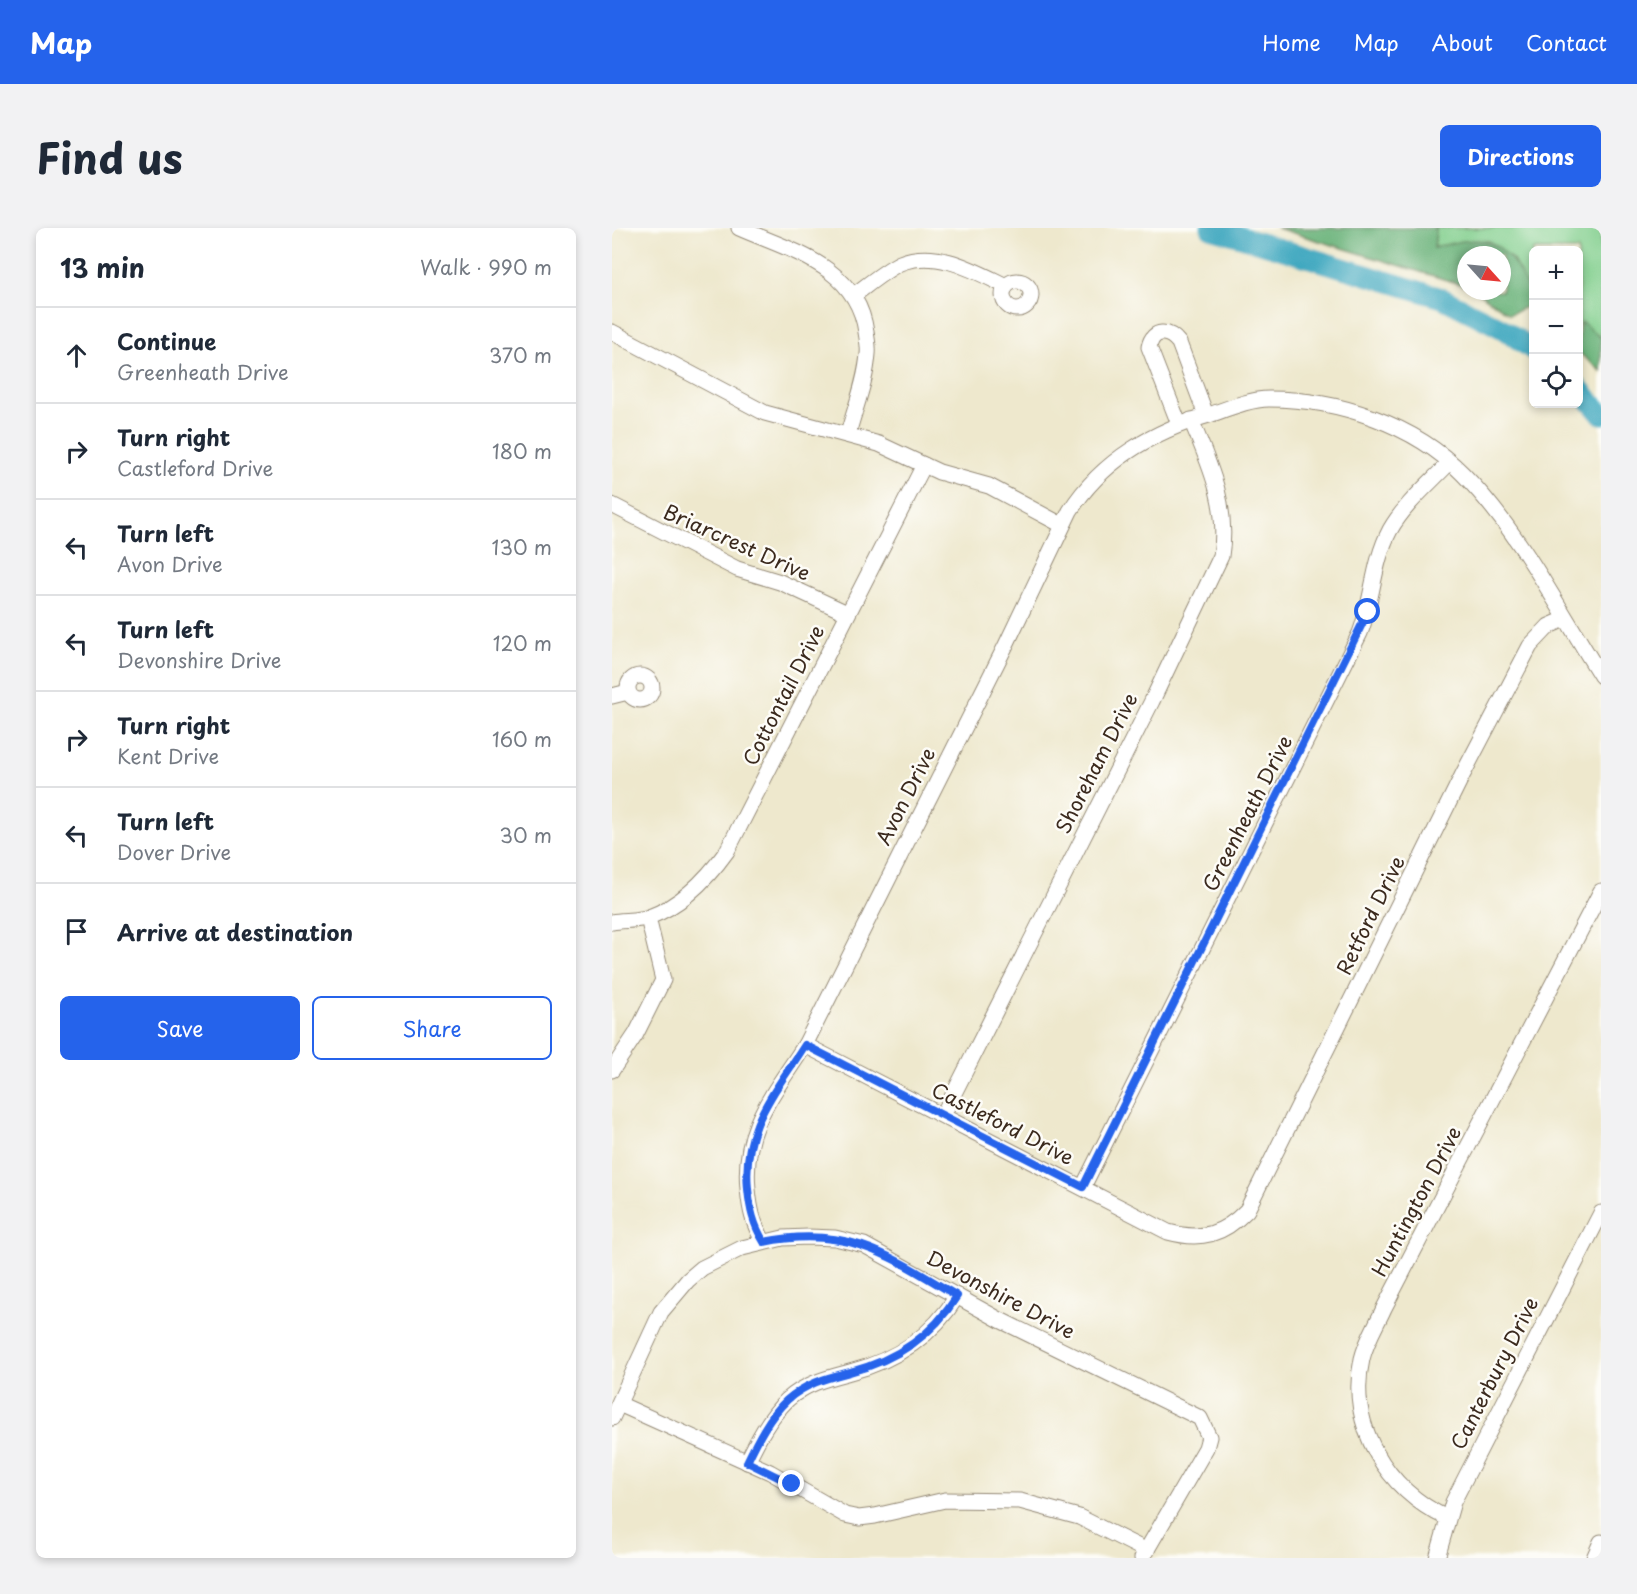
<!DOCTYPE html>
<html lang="en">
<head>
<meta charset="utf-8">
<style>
	body { margin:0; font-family:"Playpen Sans",sans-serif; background:#f2f2f3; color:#1f2937 }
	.controls { position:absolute; right:18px; top:18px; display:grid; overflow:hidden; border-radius:9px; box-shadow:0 3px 9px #0003 }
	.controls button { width:54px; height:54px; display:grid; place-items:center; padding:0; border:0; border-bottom:2px solid #e0e1e3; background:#fff; color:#1f2937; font:30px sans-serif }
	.compass { position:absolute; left:845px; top:18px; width:54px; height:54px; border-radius:50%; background:#fff; box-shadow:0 3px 9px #0003; rotate:117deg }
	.stop { position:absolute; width:18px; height:18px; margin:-14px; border:4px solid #2563eb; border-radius:50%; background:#fff }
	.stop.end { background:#2563eb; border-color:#fff; box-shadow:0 2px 6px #0008 }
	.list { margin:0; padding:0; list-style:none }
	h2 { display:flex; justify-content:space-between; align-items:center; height:78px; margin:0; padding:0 24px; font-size:26px }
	h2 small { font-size:20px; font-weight:400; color:#747a83 }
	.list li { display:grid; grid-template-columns:39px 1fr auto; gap:18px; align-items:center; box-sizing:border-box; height:96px; padding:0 24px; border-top:2px solid #e0e1e3 }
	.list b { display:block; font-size:22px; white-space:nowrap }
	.list p { margin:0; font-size:20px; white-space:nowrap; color:#747a83 }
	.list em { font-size:20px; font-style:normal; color:#747a83 }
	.actions { display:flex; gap:12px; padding:18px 24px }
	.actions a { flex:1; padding:14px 0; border:2px solid #2563eb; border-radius:9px; text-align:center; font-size:21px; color:#2563eb }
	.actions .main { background:#2563eb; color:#fff }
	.icon { flex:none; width:33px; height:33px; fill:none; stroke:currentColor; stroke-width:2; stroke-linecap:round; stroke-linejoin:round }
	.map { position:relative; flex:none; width:989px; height:1330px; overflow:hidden; border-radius:9px }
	header { display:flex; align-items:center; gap:36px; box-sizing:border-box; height:84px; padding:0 30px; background:#2563eb; color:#fff }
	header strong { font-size:28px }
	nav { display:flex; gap:33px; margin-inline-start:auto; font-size:21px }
	.intro { display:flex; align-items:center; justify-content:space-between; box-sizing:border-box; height:144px; padding:0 36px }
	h1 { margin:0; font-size:42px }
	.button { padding:15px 27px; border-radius:9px; background:#2563eb; color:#fff; font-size:21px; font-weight:700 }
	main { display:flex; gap:36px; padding:0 36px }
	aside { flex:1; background:#fff; border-radius:9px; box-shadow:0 3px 9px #0003 }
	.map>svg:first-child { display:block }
	.green { fill:#82cf8e; stroke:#5e7c56; stroke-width:1.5 }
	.forest { fill:#69b279; stroke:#526e4c; stroke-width:1.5 }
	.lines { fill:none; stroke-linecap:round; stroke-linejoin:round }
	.river { stroke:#40a8c0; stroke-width:21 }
	.minor-casing { stroke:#948976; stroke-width:17 }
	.minor { stroke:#fff; stroke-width:15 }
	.route { stroke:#2563eb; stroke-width:8 }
	.labels { text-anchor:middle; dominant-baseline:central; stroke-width:5; stroke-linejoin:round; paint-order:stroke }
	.street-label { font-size:20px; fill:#3b2a1e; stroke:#fdfcf7 }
</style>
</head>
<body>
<header>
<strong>Map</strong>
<nav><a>Home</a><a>Map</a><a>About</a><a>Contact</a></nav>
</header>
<div class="intro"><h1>Find us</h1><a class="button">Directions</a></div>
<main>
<aside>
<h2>13 min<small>Walk · 990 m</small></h2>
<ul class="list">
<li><svg class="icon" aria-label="ahead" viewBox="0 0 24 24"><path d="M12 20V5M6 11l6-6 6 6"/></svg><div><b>Continue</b><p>Greenheath Drive</p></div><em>370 m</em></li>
<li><svg class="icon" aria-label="right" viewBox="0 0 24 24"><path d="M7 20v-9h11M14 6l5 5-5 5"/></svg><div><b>Turn right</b><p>Castleford Drive</p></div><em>180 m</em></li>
<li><svg class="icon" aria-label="left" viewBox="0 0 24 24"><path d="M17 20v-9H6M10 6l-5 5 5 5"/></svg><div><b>Turn left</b><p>Avon Drive</p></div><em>130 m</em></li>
<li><svg class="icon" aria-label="left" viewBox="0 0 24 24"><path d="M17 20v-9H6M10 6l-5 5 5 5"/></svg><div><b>Turn left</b><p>Devonshire Drive</p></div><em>120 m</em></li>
<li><svg class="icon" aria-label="right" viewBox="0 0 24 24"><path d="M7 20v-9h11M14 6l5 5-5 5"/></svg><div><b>Turn right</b><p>Kent Drive</p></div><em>160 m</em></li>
<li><svg class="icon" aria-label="left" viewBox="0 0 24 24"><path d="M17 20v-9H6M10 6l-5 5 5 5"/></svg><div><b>Turn left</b><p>Dover Drive</p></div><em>30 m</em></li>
<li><svg class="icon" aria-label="arrive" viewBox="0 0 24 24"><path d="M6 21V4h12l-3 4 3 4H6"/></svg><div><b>Arrive at destination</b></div></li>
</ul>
<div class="actions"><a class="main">Save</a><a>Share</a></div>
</aside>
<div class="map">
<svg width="989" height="1330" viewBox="0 0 989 1330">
	<rect width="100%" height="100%" fill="#fdfcf7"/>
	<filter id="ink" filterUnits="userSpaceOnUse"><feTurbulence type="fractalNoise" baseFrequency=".0167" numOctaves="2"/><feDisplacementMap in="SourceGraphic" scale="12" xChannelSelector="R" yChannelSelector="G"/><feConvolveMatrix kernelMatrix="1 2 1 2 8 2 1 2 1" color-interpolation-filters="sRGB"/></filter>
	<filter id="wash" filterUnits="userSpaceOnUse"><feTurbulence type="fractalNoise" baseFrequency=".008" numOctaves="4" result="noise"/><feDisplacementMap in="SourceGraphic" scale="24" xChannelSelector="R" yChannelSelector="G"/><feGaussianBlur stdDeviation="1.35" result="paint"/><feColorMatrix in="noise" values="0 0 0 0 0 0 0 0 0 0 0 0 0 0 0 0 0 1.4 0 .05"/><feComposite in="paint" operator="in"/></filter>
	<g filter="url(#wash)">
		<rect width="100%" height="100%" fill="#eee8cd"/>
		<!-- green -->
		<polygon class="green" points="824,0 989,0 989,110 970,95 967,100 966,22 921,22 921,71 901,32 877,13 822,20"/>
		<!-- forest -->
		<g class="forest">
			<path d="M 665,0 L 824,0 L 822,20 C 866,7 888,6 911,50 C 915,58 921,67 921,76 L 898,86 L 864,63 L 890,63 L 890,27 L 854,27 L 854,58 Z"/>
			<polygon points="970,94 989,110 989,143 967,125 967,100"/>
		</g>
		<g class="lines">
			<!-- river -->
			<g class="river">
				<polyline points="599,0 830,70 891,101 921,122"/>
				<polyline points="966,159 989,186"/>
			</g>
		</g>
	</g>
	<g filter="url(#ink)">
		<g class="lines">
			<defs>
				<g id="minor">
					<path d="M 127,0 C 179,23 245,38 254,104 C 255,111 257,119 256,126 C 254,153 243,180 236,206"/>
					<circle cx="405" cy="67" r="14"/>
					<path d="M 242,67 C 257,56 272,43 288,35 C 324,20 363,43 394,58"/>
					<polyline points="0,104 153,185 267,216 327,244 377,258 450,297"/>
					<path d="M 567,196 L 537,119 C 541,100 557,102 567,115 L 594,187"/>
					<polyline points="0,277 125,341 168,354 235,385"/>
					<circle cx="28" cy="460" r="12"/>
					<polyline points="0,468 16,464"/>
					<path d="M 0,694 C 12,692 26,693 37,689 C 70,677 95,651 115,623 L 312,237"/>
					<path d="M 193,817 L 556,1004 C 589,1013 611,1007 635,982 L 851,546 L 918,418 L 937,398 L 953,391"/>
					<polyline points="0,842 24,806 51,752 36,690"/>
					<path d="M 331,887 L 540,473 L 609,328 C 617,279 598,237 579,192"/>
					<path d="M 471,959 L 748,405 C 761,372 761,334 778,302 C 792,277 818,255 837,235"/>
					<path d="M 152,1014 C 141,996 138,982 136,961 C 130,899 162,866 193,817 L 394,417 L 458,283 C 490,232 544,202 600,186 C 617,180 639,171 657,171 C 726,171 802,196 851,246 C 908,304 946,380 989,448"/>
					<polyline points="7,1176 158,1244 233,1287 247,1290 263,1288 333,1272 408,1273 467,1289 535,1323"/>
					<polyline points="0,1190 49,1084 76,1052 90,1040 130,1020 171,1010 196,1009 223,1010 252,1017 388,1092 588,1190 597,1209 594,1220 530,1330"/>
					<path d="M 135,1234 C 146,1211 157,1190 175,1172 C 194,1155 215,1150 238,1144 C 284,1132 320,1109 345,1068"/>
					<path d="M 835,1290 C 775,1263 735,1197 750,1131 C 754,1113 765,1096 772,1080 L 989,663"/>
					<polyline points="825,1330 841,1274 989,985"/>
					<polyline points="982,1330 989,1314"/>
				</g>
			</defs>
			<!-- minor casing -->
			<use href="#minor" class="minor-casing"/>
			<!-- minor -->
			<use href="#minor" class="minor"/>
		</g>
	</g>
	<g class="lines" filter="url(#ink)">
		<!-- route -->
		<path class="route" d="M 180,1256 L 135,1234 C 146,1211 157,1189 175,1172 C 194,1155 215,1150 238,1144 C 284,1132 320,1109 345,1068 C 277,1027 235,997 152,1014 C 141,996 138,981 136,961 C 130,899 162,866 193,817 L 471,959 L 756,384"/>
	</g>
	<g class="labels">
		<!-- street labels -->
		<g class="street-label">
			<text transform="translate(125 314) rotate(24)">Briarcrest Drive</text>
			<text transform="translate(171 467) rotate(-63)">Cottontail Drive</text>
			<text transform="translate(484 535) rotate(-63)">Shoreham Drive</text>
			<text transform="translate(293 568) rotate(-63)">Avon Drive</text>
			<text transform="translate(635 585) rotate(-63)">Greenheath Drive</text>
			<text transform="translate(758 687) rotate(-64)">Retford Drive</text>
			<text transform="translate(391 895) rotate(27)">Castleford Drive</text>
			<text transform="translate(804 973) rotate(-62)">Huntington Drive</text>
			<text transform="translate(389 1066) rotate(28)">Devonshire Drive</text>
			<text transform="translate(882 1145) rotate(-63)">Canterbury Drive</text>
		</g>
	</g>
</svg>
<div class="controls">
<button>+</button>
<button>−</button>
<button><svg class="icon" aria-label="locate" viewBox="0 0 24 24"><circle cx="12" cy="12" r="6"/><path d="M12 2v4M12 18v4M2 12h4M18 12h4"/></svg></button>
</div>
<svg class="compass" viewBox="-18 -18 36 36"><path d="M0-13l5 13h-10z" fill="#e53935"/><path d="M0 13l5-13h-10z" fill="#747a83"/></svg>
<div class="stop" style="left:756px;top:384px"></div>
<div class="stop end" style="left:180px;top:1256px"></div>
</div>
</main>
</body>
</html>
